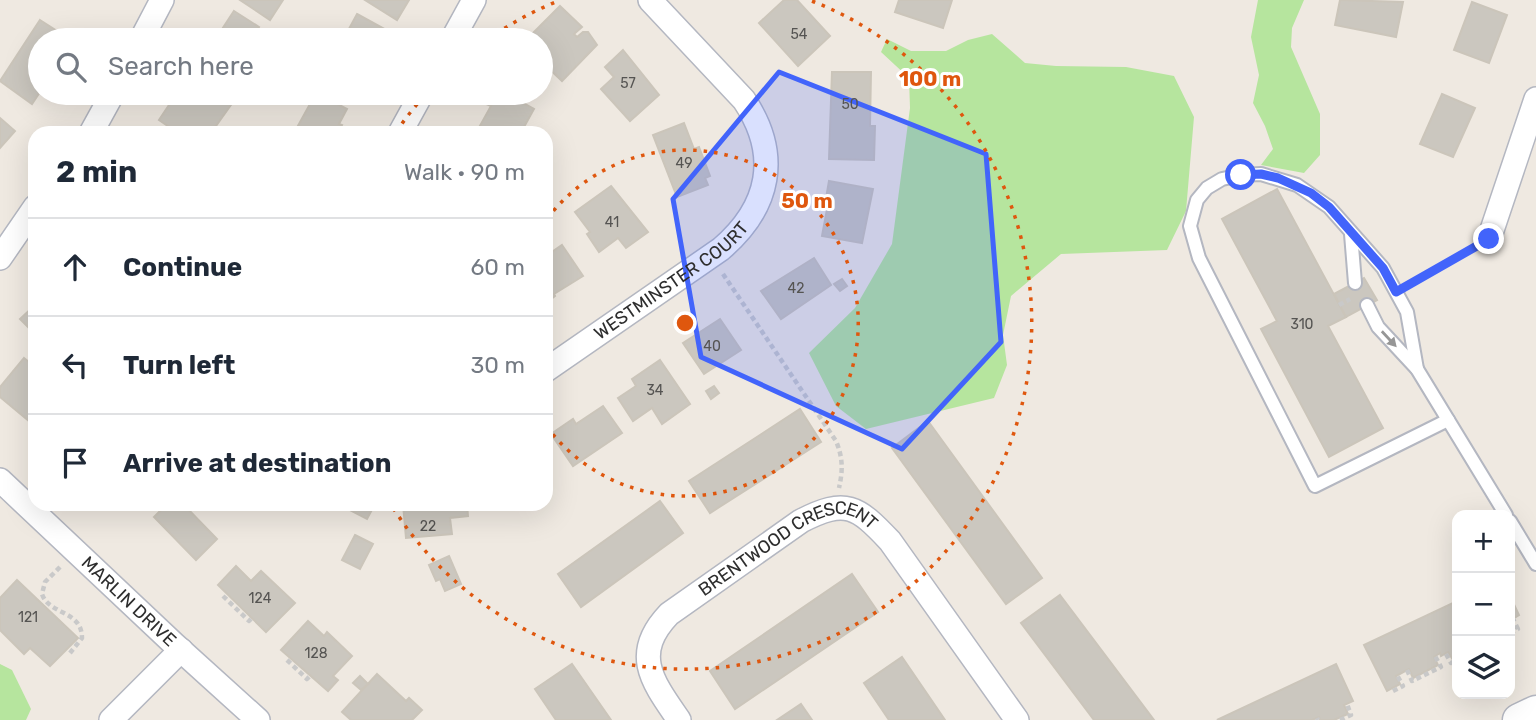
<!DOCTYPE html>
<html lang="en">
<head>
<meta charset="utf-8">
<style>
	body { margin:0; font-family:Rubik,sans-serif; background:#f2f2f3; color:#1f2937 }
	.controls { position:absolute; right:21px; bottom:21px; display:grid; overflow:hidden; border-radius:14px; box-shadow:0 7px 28px #0002 }
	.controls button { width:63px; height:63px; display:grid; place-items:center; padding:0; border:0; border-bottom:2px solid #e0e1e3; background:#fff; color:#1f2937; font:35px sans-serif }
	.stop { position:absolute; width:21px; height:21px; margin:-16px; border:5px solid #4264fb; border-radius:50%; background:#fff }
	.stop.end { background:#4264fb; border-color:#fff; box-shadow:0 2px 7px #0008 }
	.list { margin:0; padding:0; list-style:none }
	h2 { display:flex; justify-content:space-between; align-items:center; height:91px; margin:0; padding:0 28px; font-size:30px }
	h2 small { font-size:23px; font-weight:400; color:#747a83 }
	.list li { display:grid; grid-template-columns:46px 1fr auto; gap:21px; align-items:center; box-sizing:border-box; height:98px; padding:0 28px; border-top:2px solid #e0e1e3 }
	.list b { display:block; font-size:26px; white-space:nowrap }
	.list em { font-size:23px; font-style:normal; color:#747a83 }
	.icon { flex:none; width:38px; height:38px; fill:none; stroke:currentColor; stroke-width:2; stroke-linecap:round; stroke-linejoin:round }
	.map { position:relative; flex:none; width:1536px; height:720px; overflow:hidden }
	.search { position:absolute; background:#fff; box-shadow:0 7px 28px #0002; left:28px; top:28px; width:525px; height:77px; display:flex; align-items:center; gap:18px; box-sizing:border-box; padding:0 24px; border-radius:38px; color:#747a83; font-size:26px }
	.panel { position:absolute; background:#fff; box-shadow:0 7px 28px #0002; left:28px; top:126px; width:525px; height:385px; border-radius:21px }
	.map>svg:first-child { display:block }
	.green { fill:#b6e59e }
	.building { fill:#cbc7bf; stroke:#cbc5ba; stroke-width:2 }
	.lines { fill:none; stroke-linecap:round; stroke-linejoin:round }
	.lane-casing { stroke:#b4b7c1; stroke-width:16 }
	.street-casing { stroke:#b4b7c1; stroke-width:26 }
	.secondary-casing { stroke:#b4b7c1; stroke-width:35 }
	.path { stroke:#c9c9c9; stroke-width:4.5; stroke-dasharray:5 3.5; stroke-linecap:butt }
	.lane { stroke:#fff; stroke-width:12 }
	.street { stroke:#fff; stroke-width:23 }
	.secondary { stroke:#fff; stroke-width:32 }
	.oneway { fill:#969696 }
	.route { stroke:#4264fb; stroke-width:9 }
	.marked { fill:#4264fb; fill-opacity:0.2; stroke:#4264fb; stroke-width:5; stroke-linejoin:round }
	.ring { fill:none; stroke:#df570e; stroke-width:3.5; stroke-dasharray:3.5 7 }
	.labels { text-anchor:middle; dominant-baseline:central; stroke-width:6; stroke-linejoin:round; paint-order:stroke }
	.number-label { font-size:14px; fill:#555452 }
	.street-label { font-size:18px; fill:#2e2e2e; stroke:#fff }
	.centre { fill:#df570e; stroke:#fff; stroke-width:3.5 }
	.ring-label { font-size:21px; text-anchor:middle; font-weight:bold; fill:#df570e; stroke:#fff; stroke-width:6; stroke-linejoin:round; paint-order:stroke }
</style>
</head>
<body>
<div class="map">
<svg width="1536" height="720" viewBox="0 0 1536 720">
	<rect width="100%" height="100%" fill="#efe9e1"/>
	<!-- green -->
	<g class="green">
		<polygon points="1258,0 1304,0 1292,28 1291,47 1320,114 1320,155 1304,173 1261,165 1273,149 1265,126 1253,103 1259,75 1251,37"/>
		<polygon points="992,34 1025,63 1056,66 1126,67 1174,76 1194,117 1186,211 1167,250 1061,254 1011,296 1003,335 1007,365 994,398 866,429 836,406 809,353 855,308 892,244 910,108 909,78 881,52 887,39 911,51 946,51 968,40"/>
		<polygon points="0,664 12,670 31,709 26,720 0,720"/>
	</g>
	<!-- building -->
	<g class="building">
		<polygon points="240,0 283,0 270,20"/>
		<polygon points="365,0 409,0 397,20"/>
		<polygon points="784,0 797,0 830,36 798,66 759,23"/>
		<polygon points="899,0 952,0 943,28 895,12"/>
		<polygon points="1340,0 1403,2 1396,37 1335,25"/>
		<polygon points="1472,2 1507,15 1489,63 1454,50"/>
		<polygon points="560,6 582,27 574,34 577,37 583,32 588,32 597,45 562,81 541,61 541,40 526,40"/>
		<polygon points="234,11 259,27 251,40 215,40"/>
		<polygon points="357,14 388,31 383,40 343,40"/>
		<polygon points="40,20 71,40 40,40 40,92 32,104 0,81"/>
		<polygon points="623,50 659,95 630,121 601,89 614,77 605,67"/>
		<polygon points="832,72 871,72 870,126 875,126 874,160 829,159"/>
		<polygon points="177,93 219,93 233,102 211,133 178,133 159,120"/>
		<polygon points="316,93 347,109 339,124 342,125 338,133 294,133"/>
		<polygon points="490,93 519,93 516,99 534,109 524,127 532,133 476,133 491,106 484,103"/>
		<polygon points="1442,94 1475,108 1453,157 1420,144"/>
		<polygon points="0,118 15,131 0,148"/>
		<polygon points="684,123 694,149 699,147 710,176 705,178 708,185 677,197 653,135"/>
		<polygon points="829,181 873,189 862,243 822,236 828,204 825,204"/>
		<polygon points="611,186 648,232 626,248 618,238 599,252 587,234 590,232 575,212"/>
		<polygon points="1277,189 1346,317 1328,326 1383,428 1329,457 1261,329 1277,321 1222,219"/>
		<polygon points="562,245 583,276 554,294 555,296 546,303 546,256"/>
		<polygon points="814,258 831,285 781,319 761,291"/>
		<polygon points="1364,278 1377,300 1346,317 1334,294"/>
		<polygon points="842,279 847,286 840,291 834,284"/>
		<polygon points="35,305 35,334 20,319"/>
		<polygon points="720,319 741,350 704,374 683,343"/>
		<polygon points="24,358 35,367 35,426 0,397 0,387"/>
		<polygon points="660,360 690,404 662,424 652,408 633,421 618,398 636,386 632,379"/>
		<polygon points="714,386 719,393 711,399 706,391"/>
		<polygon points="603,406 622,433 573,466 551,434 573,419 576,424"/>
		<polygon points="800,409 821,442 710,513 689,481"/>
		<polygon points="928,421 1042,578 1006,604 892,448"/>
		<polygon points="660,501 683,533 581,607 558,574"/>
		<polygon points="167,504 183,504 217,539 196,560 154,517"/>
		<polygon points="345,504 375,504 367,519 344,507"/>
		<polygon points="403,504 467,504 468,516 450,518 452,534 406,538"/>
		<polygon points="355,535 373,544 360,569 342,560"/>
		<polygon points="449,556 461,584 445,591 440,579 436,581 429,565"/>
		<polygon points="236,566 251,581 261,571 295,603 266,632 218,585"/>
		<polygon points="852,574 878,612 735,709 710,671"/>
		<polygon points="17,580 78,638 50,666 30,648 24,654 0,630 0,598"/>
		<polygon points="1060,595 1154,720 1094,720 1021,623"/>
		<polygon points="1510,596 1519,615 1511,620 1515,628 1510,631"/>
		<polygon points="1457,601 1457,658 1453,660 1448,652 1441,656 1440,653 1434,657 1438,665 1413,678 1409,669 1407,670 1396,676 1400,684 1387,691 1364,645"/>
		<polygon points="308,621 324,636 327,632 352,656 333,676 338,680 328,691 281,650"/>
		<polygon points="902,657 945,720 889,720 864,683"/>
		<polygon points="572,664 611,720 556,720 535,689"/>
		<polygon points="1336,664 1353,701 1344,705 1348,714 1334,720 1320,720 1319,717 1312,720 1217,720"/>
		<polygon points="377,674 406,701 409,698 422,710 412,720 351,720 342,712"/>
		<polygon points="360,676 368,684 361,690 353,683"/>
		<polygon points="801,704 812,720 777,720"/>
	</g>
	<g class="lines">
		<defs>
			<g id="lane">
				<polyline points="1351,234 1355,283"/>
				<polyline points="1367,305 1378,327 1417,369 1506,515"/>
				<polyline points="1417,369 1407,312 1383,268 1329,207 1297,185 1261,174 1241,175 1222,179 1207,188 1197,200 1190,226 1199,258 1315,486 1448,420"/>
				<polyline points="1510,521 1536,564"/>
			</g>
			<g id="street">
				<polyline points="141,40 162,0"/>
				<polyline points="452,40 474,0"/>
				<polyline points="91,133 113,93"/>
				<polyline points="400,133 422,93"/>
				<polyline points="1489,239 1536,99"/>
				<polyline points="0,258 35,207"/>
				<path id="s1" d="M 546,370 L 721,249 C 770,207 781,155 744,100 L 650,0"/>
				<path id="s2" d="M 0,480 L 174,644 L 258,720"/>
				<polyline points="111,720 181,650"/>
				<path id="s3" d="M 679,720 C 652,681 631,654 669,614 L 801,521 C 846,498 857,506 890,541 L 1017,720"/>
			</g>
			<polyline id="secondary" points="1519,720 1536,712"/>
		</defs>
		<!-- lane casing -->
		<use href="#lane" class="lane-casing"/>
		<!-- street casing -->
		<use href="#street" class="street-casing"/>
		<!-- secondary casing -->
		<use href="#secondary" class="secondary-casing"/>
		<!-- path -->
		<g class="path">
			<path d="M 723,274 L 836,441 C 843,458 843,470 839,488"/>
			<polyline points="1411,284 1470,250"/>
			<polyline points="1339,305 1350,299"/>
			<path d="M 60,567 L 45,582 L 42,594 C 49,615 82,610 82,638 L 70,653"/>
			<polyline points="223,596 249,621 252,618"/>
			<polyline points="1510,633 1518,629 1513,619"/>
			<polyline points="1446,654 1451,663 1457,660"/>
			<polyline points="287,660 307,679 311,675"/>
			<polyline points="1407,670 1412,681 1441,667 1435,656"/>
			<polyline points="1393,691 1403,686 1397,675"/>
			<polyline points="1317,718 1318,720"/>
			<polyline points="1340,720 1351,715 1347,704"/>
		</g>
		<!-- lane -->
		<use href="#lane" class="lane"/>
		<!-- street -->
		<use href="#street" class="street"/>
		<!-- secondary -->
		<use href="#secondary" class="secondary"/>
	</g>
	<!-- one-way arrows -->
	<defs><path id="oneway-solid" d="M-6-.8H1V-3.2L6.5 0L1 3.2V.8H-6Z" transform="scale(1.75)"/></defs>
	<use class="oneway" href="#oneway-solid" transform="translate(1389 339) rotate(47)"/>
	<g class="lines">
		<!-- route -->
		<polyline class="route" points="1241,175 1261,174 1278,178 1311,193 1329,207 1383,268 1396,292 1489,239"/>
	</g>
	<!-- marked area -->
	<path class="marked" d="M 779,72 L 986,154 L 1001,342 L 902,449 L 701,357 L 673,199 Z"/>
	<!-- distance rings -->
	<g class="ring">
		<path d="M547 219A173 173 0 1 1 547 427"/>
		<path d="M396 132A346 346 0 0 1 426 94M487 40A346 346 0 0 1 558 1M812 1A346 346 0 1 1 392 506"/>
	</g>
	<g class="labels">
		<!-- number labels -->
		<g class="number-label">
			<text x="799" y="34">54</text>
			<text x="628" y="83">57</text>
			<text x="850" y="104">50</text>
			<text x="684" y="163">49</text>
			<text x="612" y="222">41</text>
			<text x="796" y="288">42</text>
			<text x="1302" y="324">310</text>
			<text x="712" y="346">40</text>
			<text x="655" y="390">34</text>
			<text x="428" y="526">22</text>
			<text x="260" y="598">124</text>
			<text x="28" y="617">121</text>
			<text x="316" y="653">128</text>
		</g>
		<!-- street labels -->
		<g class="street-label">
			<text stroke="none"><textPath href="#s1" startOffset="154">WESTMINSTER COURT</textPath></text>
			<text stroke="none"><textPath href="#s3" startOffset="261">BRENTWOOD CRESCENT</textPath></text>
			<text stroke="none"><textPath href="#s2" startOffset="177">MARLIN DRIVE</textPath></text>
		</g>
	</g>
	<circle cx="685" cy="323" r="10" class="centre"/>
	<g class="ring-label">
		<text x="930" y="86">100 m</text>
		<text x="807" y="208">50 m</text>
	</g>
</svg>
<div class="controls">
<button>+</button>
<button>−</button>
<button><svg class="icon" aria-label="layers" viewBox="0 0 24 24"><path d="M12 4l9 5-9 5-9-5zM3 14l9 5 9-5"/></svg></button>
</div>
<div class="stop" style="left:1241px;top:175px"></div>
<div class="stop end" style="left:1489px;top:239px"></div>
<div class="search"><svg class="icon" aria-label="search" viewBox="0 0 24 24"><circle cx="10" cy="10" r="6"/><path d="M15 15l6 6"/></svg>Search here</div>
<section class="panel">
<h2>2 min<small>Walk · 90 m</small></h2>
<ul class="list">
<li><svg class="icon" aria-label="ahead" viewBox="0 0 24 24"><path d="M12 20V5M6 11l6-6 6 6"/></svg><div><b>Continue</b></div><em>60 m</em></li>
<li><svg class="icon" aria-label="left" viewBox="0 0 24 24"><path d="M17 20v-9H6M10 6l-5 5 5 5"/></svg><div><b>Turn left</b></div><em>30 m</em></li>
<li><svg class="icon" aria-label="arrive" viewBox="0 0 24 24"><path d="M6 21V4h12l-3 4 3 4H6"/></svg><div><b>Arrive at destination</b></div></li>
</ul>
</section>
</div>
</body>
</html>
